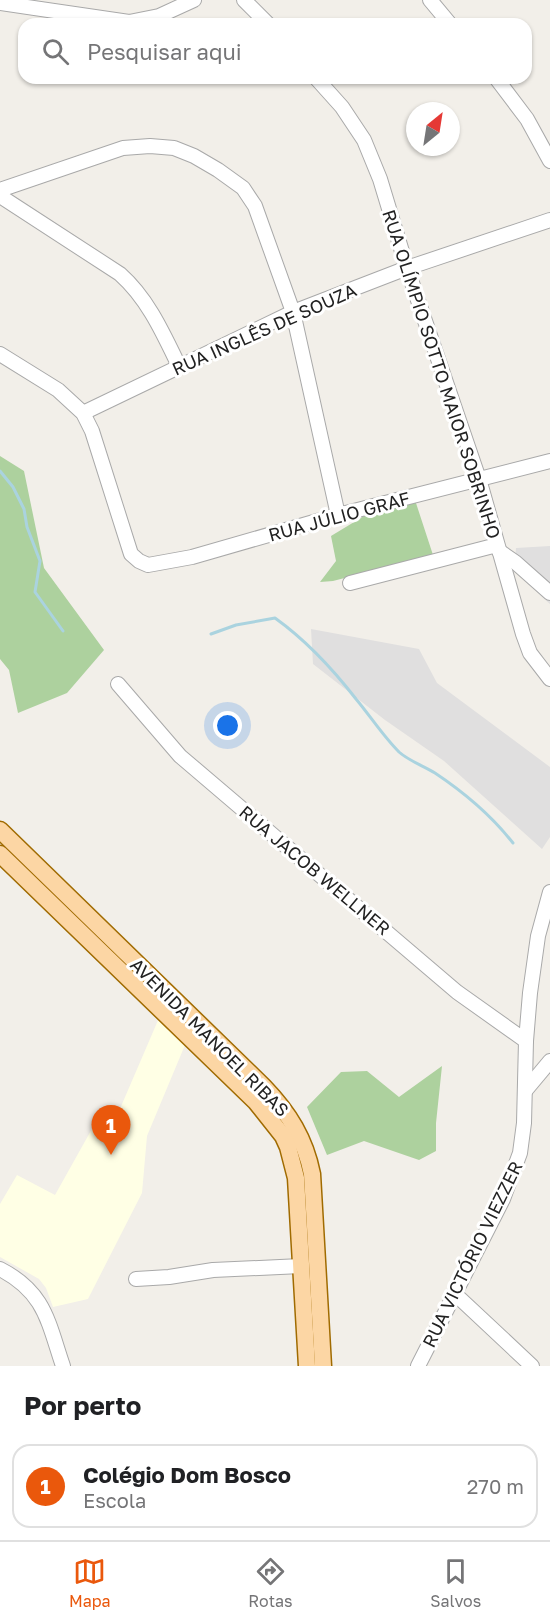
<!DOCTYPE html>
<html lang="pt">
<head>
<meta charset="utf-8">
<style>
	body { margin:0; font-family:"Golos Text",sans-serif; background:#f6f6f6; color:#202124 }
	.compass { position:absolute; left:406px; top:102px; width:54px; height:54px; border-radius:50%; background:#fff; box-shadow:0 2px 4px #0004; rotate:30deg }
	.you { position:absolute; left:228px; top:726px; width:21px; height:21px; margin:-15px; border:4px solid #fff; border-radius:50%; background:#1a73e8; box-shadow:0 0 0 9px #1a73e833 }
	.badge { display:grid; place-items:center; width:39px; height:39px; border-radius:50%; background:#ea580c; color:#fff; font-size:20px; font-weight:700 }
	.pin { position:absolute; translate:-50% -50px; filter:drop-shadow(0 2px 3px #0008) }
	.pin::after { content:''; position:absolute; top:32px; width:21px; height:18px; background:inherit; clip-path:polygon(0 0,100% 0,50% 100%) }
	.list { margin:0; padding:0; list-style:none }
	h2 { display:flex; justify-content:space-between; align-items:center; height:78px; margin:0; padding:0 24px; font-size:26px }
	h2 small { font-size:20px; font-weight:400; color:#757577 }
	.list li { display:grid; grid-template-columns:39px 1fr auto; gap:18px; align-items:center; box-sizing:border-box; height:84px; margin:0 12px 12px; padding:0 12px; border:2px solid #e0e0e0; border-radius:18px }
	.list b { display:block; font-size:22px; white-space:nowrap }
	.list p { margin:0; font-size:20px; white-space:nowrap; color:#757577 }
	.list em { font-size:20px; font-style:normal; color:#757577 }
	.icon { flex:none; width:33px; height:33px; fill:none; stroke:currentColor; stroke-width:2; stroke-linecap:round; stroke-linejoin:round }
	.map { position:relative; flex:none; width:550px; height:1366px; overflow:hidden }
	.search { position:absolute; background:#fff; box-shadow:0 2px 4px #0004; left:18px; right:18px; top:18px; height:66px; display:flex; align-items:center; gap:15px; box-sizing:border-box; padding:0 21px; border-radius:18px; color:#757577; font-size:22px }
	.sheet { height:174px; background:#fff }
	nav { display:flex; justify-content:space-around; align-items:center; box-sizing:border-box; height:84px; border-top:2px solid #e0e0e0; background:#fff; font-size:16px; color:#757577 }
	nav a { display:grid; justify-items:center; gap:3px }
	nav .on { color:#ea580c }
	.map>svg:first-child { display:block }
	.residential { fill:#e0dfdf }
	.education { fill:#ffffe5 }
	.forest { fill:#add19e }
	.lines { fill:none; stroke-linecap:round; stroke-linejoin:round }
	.stream { stroke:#aad3df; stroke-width:3 }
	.minor-casing { stroke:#a9a9a9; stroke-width:16 }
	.major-casing { stroke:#a06b00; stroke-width:19 }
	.minor { stroke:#fff; stroke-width:14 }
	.major { stroke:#fcd6a4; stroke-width:16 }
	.labels { text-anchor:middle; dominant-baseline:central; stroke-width:6; stroke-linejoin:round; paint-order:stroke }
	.street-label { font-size:18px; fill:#222; stroke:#fff }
</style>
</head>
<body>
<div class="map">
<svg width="550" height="1366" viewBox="0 0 550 1366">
	<rect width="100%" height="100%" fill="#f2efe9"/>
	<!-- residential -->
	<g class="residential">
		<polygon points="550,546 550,604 511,568 515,562 516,548"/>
		<polygon points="311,629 419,649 437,683 550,767 550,837 542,849 444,761 385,720 313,664"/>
	</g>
	<!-- education -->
	<polygon class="education" points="159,1018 185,1045 147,1136 142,1193 88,1299 53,1307 46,1288 39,1279 0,1257 0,1204 17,1175 55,1195 98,1118 113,1125"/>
	<!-- forest -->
	<g class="forest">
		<polygon points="0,456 24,471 44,568 104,650 67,693 18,713 9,670 0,659"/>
		<polygon points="415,500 433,555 333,581 320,582 336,561 331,536 374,510"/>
		<polygon points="442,1066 436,1123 436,1151 419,1160 364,1141 327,1155 307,1107 341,1072 367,1071 399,1097"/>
	</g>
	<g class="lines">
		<!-- stream -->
		<g class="stream">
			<polyline points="0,471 13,487 24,509 27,527 40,561 35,592 63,631"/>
			<path d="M 211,634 L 236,625 L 275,618 C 307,641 332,668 356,699 C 371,717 383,736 399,752 C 409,761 424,766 435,773 C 465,793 491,815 513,843"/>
		</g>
		<defs>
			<g id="minor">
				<polyline points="244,0 268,24"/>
				<polyline points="430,0 450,24"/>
				<polyline points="0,3 129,22 159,16 194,0"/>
				<polyline points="316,78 342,107 364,140 380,179 407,268 479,479 523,634 530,653 550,679"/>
				<polyline points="496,78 527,119 550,161"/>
				<polyline points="0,190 123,148 150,146 174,148 194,156 218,170 243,188 255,206 293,312 338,515"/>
				<path d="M 0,196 L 120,274 C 148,299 163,333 179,366"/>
				<polyline points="0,354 58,390 83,413 92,431 131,554 139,561 148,565 192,557 338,515 550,461"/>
				<polyline points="83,413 293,312 407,268 550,220"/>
				<polyline points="499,551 515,562 550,593"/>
				<polyline points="350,583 497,545"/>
				<polyline points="118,684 180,756 457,992 526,1041"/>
				<polyline points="525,1091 550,1061"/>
				<path d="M 0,1269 C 45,1292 48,1322 63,1366"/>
				<polyline points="136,1279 169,1277 213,1270 301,1266"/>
				<polyline points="454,1293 532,1366"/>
				<polyline points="418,1366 503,1199 520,1153 524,1123 526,1041 530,993 538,936 550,892"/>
			</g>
			<g id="major">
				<path d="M 0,830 L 264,1087 C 289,1113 305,1139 312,1174 L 323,1366"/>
				<polyline points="0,854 256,1102 283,1136 288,1147 296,1178 307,1366"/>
			</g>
		</defs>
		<!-- minor casing -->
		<use href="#minor" class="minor-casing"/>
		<!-- major casing -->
		<use href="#major" class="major-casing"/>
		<!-- minor -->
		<use href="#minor" class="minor"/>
		<!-- major -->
		<use href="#major" class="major"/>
	</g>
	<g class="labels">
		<!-- street labels -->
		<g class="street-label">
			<text transform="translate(264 329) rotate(-24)">RUA INGLÊS DE SOUZA</text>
			<text transform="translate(442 374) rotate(72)">RUA OLÍMPIO SOTTO MAIOR SOBRINHO</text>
			<text transform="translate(339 516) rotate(-15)">RUA JÚLIO GRAF</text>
			<text transform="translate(315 870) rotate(40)">RUA JACOB WELLNER</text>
			<text transform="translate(210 1037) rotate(45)">AVENIDA MANOEL RIBAS</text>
			<text transform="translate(472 1254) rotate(-64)">RUA VICTÓRIO VIEZZER</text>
		</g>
	</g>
</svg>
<svg class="compass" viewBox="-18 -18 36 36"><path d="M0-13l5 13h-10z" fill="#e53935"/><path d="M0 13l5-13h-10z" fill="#757577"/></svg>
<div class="you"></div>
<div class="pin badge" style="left:111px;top:1155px">1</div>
<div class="search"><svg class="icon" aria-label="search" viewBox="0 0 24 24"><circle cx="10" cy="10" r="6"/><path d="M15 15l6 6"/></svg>Pesquisar aqui</div>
</div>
<section class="sheet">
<h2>Por perto<small></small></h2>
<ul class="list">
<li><span class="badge">1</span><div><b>Colégio Dom Bosco</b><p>Escola</p></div><em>270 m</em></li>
</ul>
</section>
<nav>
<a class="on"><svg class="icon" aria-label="map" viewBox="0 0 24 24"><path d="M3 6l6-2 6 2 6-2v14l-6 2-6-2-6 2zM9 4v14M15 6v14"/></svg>Mapa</a>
<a><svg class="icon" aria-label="directions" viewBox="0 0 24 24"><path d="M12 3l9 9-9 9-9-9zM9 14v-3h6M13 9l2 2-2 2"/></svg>Rotas</a>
<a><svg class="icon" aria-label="saved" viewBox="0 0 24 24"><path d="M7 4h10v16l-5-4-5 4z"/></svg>Salvos</a>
</nav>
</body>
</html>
